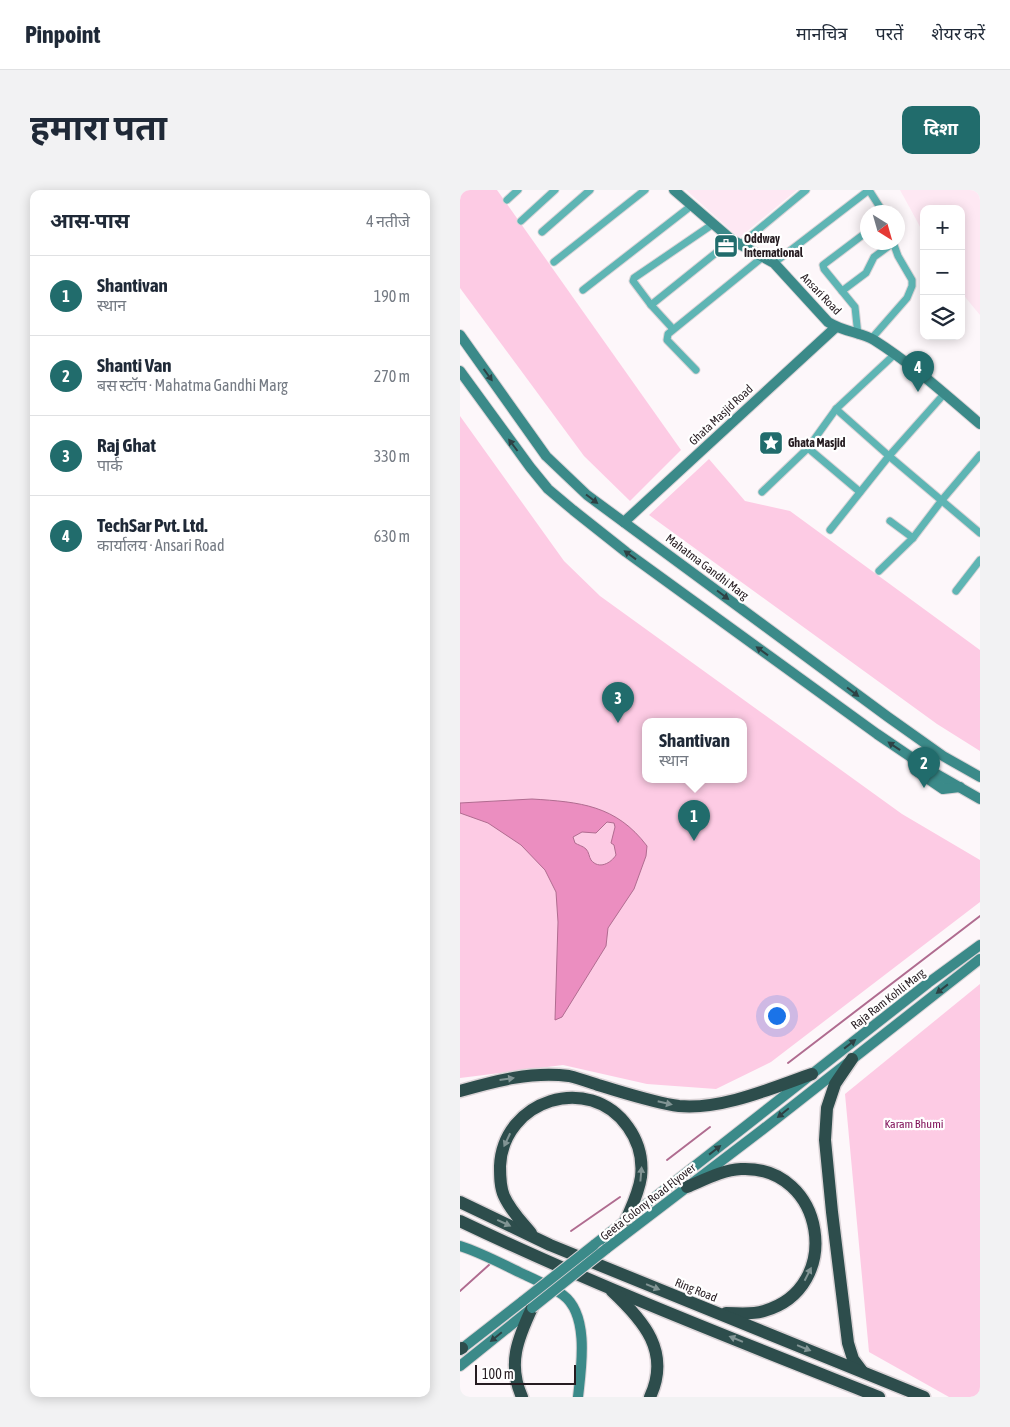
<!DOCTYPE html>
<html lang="hi">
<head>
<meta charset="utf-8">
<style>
	body { margin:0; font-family:"Asap Condensed","Noto Sans Devanagari",sans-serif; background:#f2f2f3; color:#1f2937 }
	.controls { position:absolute; right:15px; top:15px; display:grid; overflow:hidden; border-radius:10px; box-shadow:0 2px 12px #0003 }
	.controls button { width:45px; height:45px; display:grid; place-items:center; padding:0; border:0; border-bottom:1px solid #e0e1e3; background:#fff; color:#1f2937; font:25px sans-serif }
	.compass { position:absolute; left:400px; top:15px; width:45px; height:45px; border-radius:50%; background:#fff; box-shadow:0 2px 12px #0003; rotate:143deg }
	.scale { position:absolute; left:15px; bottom:12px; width:101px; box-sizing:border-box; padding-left:5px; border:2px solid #261c21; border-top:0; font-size:14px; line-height:18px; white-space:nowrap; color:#261c21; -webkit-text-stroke:4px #fff; paint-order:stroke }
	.you { position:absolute; left:316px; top:825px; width:18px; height:18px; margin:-12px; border:4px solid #fff; border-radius:50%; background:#1a73e8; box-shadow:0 0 0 8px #1a73e833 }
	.badge { display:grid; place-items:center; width:32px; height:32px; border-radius:50%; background:#216c6c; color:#fff; font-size:16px; font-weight:700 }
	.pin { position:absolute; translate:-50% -41px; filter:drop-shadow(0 1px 2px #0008) }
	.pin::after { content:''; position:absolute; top:26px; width:18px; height:15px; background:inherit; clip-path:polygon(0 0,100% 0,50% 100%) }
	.popup { position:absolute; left:182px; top:528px; width:105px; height:65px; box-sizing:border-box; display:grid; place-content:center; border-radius:10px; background:#fff; filter:drop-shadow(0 1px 4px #0005); font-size:16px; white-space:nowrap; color:#747a83 }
	.popup b { font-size:19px; color:#1f2937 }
	.popup::after { content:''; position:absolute; left:50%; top:100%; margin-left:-10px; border:10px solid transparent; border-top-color:#fff }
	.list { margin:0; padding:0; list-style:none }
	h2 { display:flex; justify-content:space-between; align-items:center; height:65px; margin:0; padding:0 20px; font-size:21px }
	h2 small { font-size:16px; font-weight:400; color:#747a83 }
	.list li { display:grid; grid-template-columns:32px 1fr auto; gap:15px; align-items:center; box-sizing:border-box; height:80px; padding:0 20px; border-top:1px solid #e0e1e3 }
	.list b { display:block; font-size:19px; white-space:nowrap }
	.list p { margin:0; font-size:16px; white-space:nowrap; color:#747a83 }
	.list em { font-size:16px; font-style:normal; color:#747a83 }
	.icon { flex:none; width:28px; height:28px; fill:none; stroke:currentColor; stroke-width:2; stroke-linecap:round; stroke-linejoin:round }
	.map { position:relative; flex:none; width:520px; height:1207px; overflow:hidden; border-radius:10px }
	header { display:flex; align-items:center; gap:30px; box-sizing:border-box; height:70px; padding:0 25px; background:#fff; border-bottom:1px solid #e0e1e3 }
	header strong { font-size:24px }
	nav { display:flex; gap:28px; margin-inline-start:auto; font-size:18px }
	.intro { display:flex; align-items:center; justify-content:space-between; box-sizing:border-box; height:120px; padding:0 30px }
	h1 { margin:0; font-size:35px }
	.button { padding:12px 22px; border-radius:10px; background:#216c6c; color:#fff; font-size:18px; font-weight:700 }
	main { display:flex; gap:30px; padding:0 30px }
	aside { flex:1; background:#fff; border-radius:10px; box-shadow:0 2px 12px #0003 }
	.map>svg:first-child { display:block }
	.built { fill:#fee8f3 }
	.green { fill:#fdcbe4; fill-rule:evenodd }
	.water { fill:#eb8ec0; stroke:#b06c90; fill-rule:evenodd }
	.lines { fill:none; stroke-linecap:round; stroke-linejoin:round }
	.stream { stroke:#b06c90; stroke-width:2 }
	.street-casing { stroke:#dbd4d7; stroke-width:9 }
	.secondary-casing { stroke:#dbd4d7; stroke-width:12 }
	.highway-casing { stroke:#dbd4d7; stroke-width:15 }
	.street { stroke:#5eb5b4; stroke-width:7 }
	.secondary { stroke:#3b8a89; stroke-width:10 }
	.highway { stroke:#2d4d4c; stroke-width:12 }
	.secondary-bridge-casing { stroke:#dbd4d7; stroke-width:12; stroke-linecap:butt }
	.secondary-bridge { stroke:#3b8a89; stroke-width:10 }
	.oneway { fill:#2d4245 }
	.oneway2 { fill:#819494 }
	.labels { text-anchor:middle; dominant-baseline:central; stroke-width:4.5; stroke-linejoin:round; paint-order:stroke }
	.poi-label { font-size:12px; font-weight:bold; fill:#261c21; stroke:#fff; text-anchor:start }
	.street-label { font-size:12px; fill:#261c21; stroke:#fff }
	.park-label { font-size:12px; fill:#7f1058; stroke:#fff }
</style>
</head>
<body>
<header>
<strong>Pinpoint</strong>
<nav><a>मानचित्र</a><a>परतें</a><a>शेयर करें</a></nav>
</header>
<div class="intro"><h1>हमारा पता</h1><a class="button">दिशा</a></div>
<main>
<aside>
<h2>आस-पास<small>4 नतीजे</small></h2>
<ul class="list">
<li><span class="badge">1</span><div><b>Shantivan</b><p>स्थान</p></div><em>190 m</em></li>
<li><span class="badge">2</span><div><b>Shanti Van</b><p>बस स्टॉप · Mahatma Gandhi Marg</p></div><em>270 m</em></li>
<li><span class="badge">3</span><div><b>Raj Ghat</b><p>पार्क</p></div><em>330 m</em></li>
<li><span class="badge">4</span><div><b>TechSar Pvt. Ltd.</b><p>कार्यालय · Ansari Road</p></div><em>630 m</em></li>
</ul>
</aside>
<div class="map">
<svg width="520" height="1207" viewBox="0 0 520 1207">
	<rect width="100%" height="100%" fill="#fdf7fa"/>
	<!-- built -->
	<g class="built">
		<polygon points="226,0 337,0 279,48"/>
		<polygon points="440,0 520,0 520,125 501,102 501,19 464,19 464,44"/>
	</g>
	<!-- green -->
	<g class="green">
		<polygon points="0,0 37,0 221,260 170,311 124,266 0,98"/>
		<path d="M 0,226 L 104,371 L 140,406 L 442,624 L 520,670 L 520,712 L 311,872 L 256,899 L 187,894 L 103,875 L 0,888 ZM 185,532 L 283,532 L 283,590 L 185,590 Z"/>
		<polygon points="249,269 285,311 330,321 520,460 520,561 477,534 189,325"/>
		<polygon points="520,794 520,1207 489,1207 409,1162 385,904"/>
	</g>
	<!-- water -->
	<path class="water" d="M 72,609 C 120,612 156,615 187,656 L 186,666 L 174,699 L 148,738 L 146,756 L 102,827 L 95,830 L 98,732 L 96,702 L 85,680 L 61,655 L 28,633 L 0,623 L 0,613 ZM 147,632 L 154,633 L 155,637 L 151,653 L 154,655 L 156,665 C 151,673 139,680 131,670 C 129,667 129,662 126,659 C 123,656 118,655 115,653 L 113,647 L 122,642 L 136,643 Z"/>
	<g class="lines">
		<!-- stream -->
		<g class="stream">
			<polyline points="328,873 520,726"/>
			<polyline points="207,970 250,937"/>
			<polyline points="111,1041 160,1007"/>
			<polyline points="0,1101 30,1074"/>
		</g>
		<defs>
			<g id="street">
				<polyline points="47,10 58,0"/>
				<polyline points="61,31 95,0"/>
				<polyline points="82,42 130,0"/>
				<polyline points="281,54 346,0"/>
				<polyline points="94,72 185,0"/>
				<polyline points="314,73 409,0 423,22"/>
				<polyline points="123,100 231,16"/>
				<polyline points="382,101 406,83 414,67 433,53"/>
				<polyline points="191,115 173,91 174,88 253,34"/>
				<polyline points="213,139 191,115 272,50"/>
				<polyline points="398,145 395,117 364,79 363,75 408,41"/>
				<polyline points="412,148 447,108 452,96 452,90 438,66 433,52"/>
				<polyline points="236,180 207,150 208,144 304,66"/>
				<polyline points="376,219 429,266 520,343"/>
				<polyline points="348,258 400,302"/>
				<polyline points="302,302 348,258 376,219 435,164"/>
				<polyline points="430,331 453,348"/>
				<polyline points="370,340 429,266 485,203"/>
				<polyline points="419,381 453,348 482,310 520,265"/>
				<polyline points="496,401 520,370"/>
			</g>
			<g id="secondary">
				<path d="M 214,0 L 272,50 L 314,73 L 368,132 C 383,142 401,142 414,150 C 452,174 486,205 520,234"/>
				<polyline points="0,145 86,266 127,305 428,527 483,566 520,587"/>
				<polyline points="0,181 70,277 88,299 113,320 166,362 417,544 473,582 520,609"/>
				<polyline points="164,332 376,137"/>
				<polyline points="452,568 455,580 483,599 500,597"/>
				<polyline points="134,1055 468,793 520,755"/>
				<path d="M 0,1056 C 22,1063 42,1074 63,1084 C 76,1090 92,1097 103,1105 C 130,1125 121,1179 118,1207"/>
				<polyline points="146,1059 302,940 520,769"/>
				<polyline points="0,1160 63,1111"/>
				<polyline points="0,1176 71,1119"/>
			</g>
			<g id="highway">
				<polyline points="392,869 375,894 367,918 365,950 372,1022 388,1153 393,1169 402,1181"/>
				<path d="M 0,901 C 35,891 72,881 109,886 C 118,888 129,892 138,895 C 162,902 195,913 219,916 C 262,920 312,898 352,884"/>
				<path d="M 227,997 C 244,990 262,980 281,979 C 365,975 385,1098 304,1121 C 291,1125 279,1123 266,1123"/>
				<polyline points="0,1012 90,1055 464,1207"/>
				<path d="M 0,1031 C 136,1096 278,1151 419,1207"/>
				<path d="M 71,1043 C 61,1031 50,1020 44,1006 C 40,997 40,986 40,976 C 43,910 129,882 168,937 C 178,951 183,969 181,987 C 179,1002 172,1016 166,1030"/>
				<path d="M 152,1101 C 184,1131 211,1162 190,1207"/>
				<polyline points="0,1159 2,1158"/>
				<path d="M 62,1207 C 47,1174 58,1148 72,1118"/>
			</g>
		</defs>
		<!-- street casing -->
		<use href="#street" class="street-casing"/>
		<!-- secondary casing -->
		<use href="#secondary" class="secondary-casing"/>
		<!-- highway casing -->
		<use href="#highway" class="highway-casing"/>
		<!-- street -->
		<use href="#street" class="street"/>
		<!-- secondary -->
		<use href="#secondary" class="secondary"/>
		<!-- highway -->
		<use href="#highway" class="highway"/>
		<defs>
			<g id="secondary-bridge">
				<polyline points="63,1111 134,1055"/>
				<polyline points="72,1118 146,1059"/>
			</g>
		</defs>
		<!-- secondary-bridge casing -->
		<use href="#secondary-bridge" class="secondary-bridge-casing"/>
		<!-- secondary-bridge -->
		<use href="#secondary-bridge" class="secondary-bridge"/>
	</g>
	<!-- one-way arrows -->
	<defs><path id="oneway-solid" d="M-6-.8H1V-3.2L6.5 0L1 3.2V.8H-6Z" transform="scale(1.25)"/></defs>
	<g class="oneway">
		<use href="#oneway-solid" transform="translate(28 185) rotate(54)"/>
		<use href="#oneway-solid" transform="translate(53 255) rotate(-127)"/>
		<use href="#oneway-solid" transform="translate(132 309) rotate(37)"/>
		<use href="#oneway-solid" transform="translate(170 365) rotate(-144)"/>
		<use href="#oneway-solid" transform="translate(263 405) rotate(37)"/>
		<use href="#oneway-solid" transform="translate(302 461) rotate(-144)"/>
		<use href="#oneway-solid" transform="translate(393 502) rotate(37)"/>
		<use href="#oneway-solid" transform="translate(434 556) rotate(-146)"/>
		<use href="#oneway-solid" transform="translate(482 799) rotate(142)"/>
		<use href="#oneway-solid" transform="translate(390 854) rotate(-38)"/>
		<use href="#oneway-solid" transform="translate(323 923) rotate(141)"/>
		<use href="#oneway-solid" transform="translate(255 960) rotate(-38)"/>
		<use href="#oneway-solid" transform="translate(36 1147) rotate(141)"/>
	</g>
	<g class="oneway2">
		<use href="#oneway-solid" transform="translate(47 889) rotate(-8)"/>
		<use href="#oneway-solid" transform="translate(205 913) rotate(13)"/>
		<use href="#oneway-solid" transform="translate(47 950) rotate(115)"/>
		<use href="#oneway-solid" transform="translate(181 984) rotate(-85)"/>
		<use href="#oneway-solid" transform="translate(44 1033) rotate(25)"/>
		<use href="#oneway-solid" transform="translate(348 1084) rotate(-63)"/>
		<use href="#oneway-solid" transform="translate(193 1097) rotate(22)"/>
		<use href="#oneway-solid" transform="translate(276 1149) rotate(-158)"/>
		<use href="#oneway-solid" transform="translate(344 1158) rotate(22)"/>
	</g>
	<!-- icons -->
	<defs>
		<symbol id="office-square" viewBox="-11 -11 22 22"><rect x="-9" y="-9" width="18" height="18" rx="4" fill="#216c6c" stroke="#fff"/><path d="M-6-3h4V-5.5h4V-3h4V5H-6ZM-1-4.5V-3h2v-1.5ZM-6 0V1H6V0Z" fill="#fff"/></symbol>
		<symbol id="sight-square" viewBox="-11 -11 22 22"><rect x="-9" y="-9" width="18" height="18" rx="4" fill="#216c6c" stroke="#fff"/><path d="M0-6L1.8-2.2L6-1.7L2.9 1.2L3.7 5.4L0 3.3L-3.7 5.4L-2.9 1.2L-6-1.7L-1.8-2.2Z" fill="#fff"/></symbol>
	</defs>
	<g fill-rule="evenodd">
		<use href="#office-square" x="252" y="42" width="28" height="28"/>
		<use href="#sight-square" x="297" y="239" width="28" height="28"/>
	</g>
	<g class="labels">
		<!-- poi labels -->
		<g class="poi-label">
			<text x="284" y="49">Oddway<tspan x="284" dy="14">International</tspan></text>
			<text x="328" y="253">Ghata Masjid</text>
		</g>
		<!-- street labels -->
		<g class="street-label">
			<text transform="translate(361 104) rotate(46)">Ansari Road</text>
			<text transform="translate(261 225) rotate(-43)">Ghata Masjid Road</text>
			<text transform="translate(247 377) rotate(37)">Mahatma Gandhi Marg</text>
			<text transform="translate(428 809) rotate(-38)">Raja Ram Kohli Marg</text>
			<text transform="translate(188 1012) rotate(-38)">Geeta Colony Road Flyover</text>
			<text transform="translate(236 1100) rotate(22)">Ring Road</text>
		</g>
		<!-- park labels -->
		<g class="park-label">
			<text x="454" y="934">Karam Bhumi</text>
		</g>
	</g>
</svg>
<div class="controls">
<button>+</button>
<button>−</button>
<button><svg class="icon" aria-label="layers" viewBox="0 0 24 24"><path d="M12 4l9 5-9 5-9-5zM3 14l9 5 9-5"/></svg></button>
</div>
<svg class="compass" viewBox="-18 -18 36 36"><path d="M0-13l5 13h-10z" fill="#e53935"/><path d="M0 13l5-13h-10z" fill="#747a83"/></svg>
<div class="scale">100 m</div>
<div class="you"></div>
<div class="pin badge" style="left:234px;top:651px">1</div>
<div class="popup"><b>Shantivan</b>स्थान</div>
<div class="pin badge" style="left:464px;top:598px">2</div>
<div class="pin badge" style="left:158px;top:533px">3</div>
<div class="pin badge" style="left:458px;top:202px">4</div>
</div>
</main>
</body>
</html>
